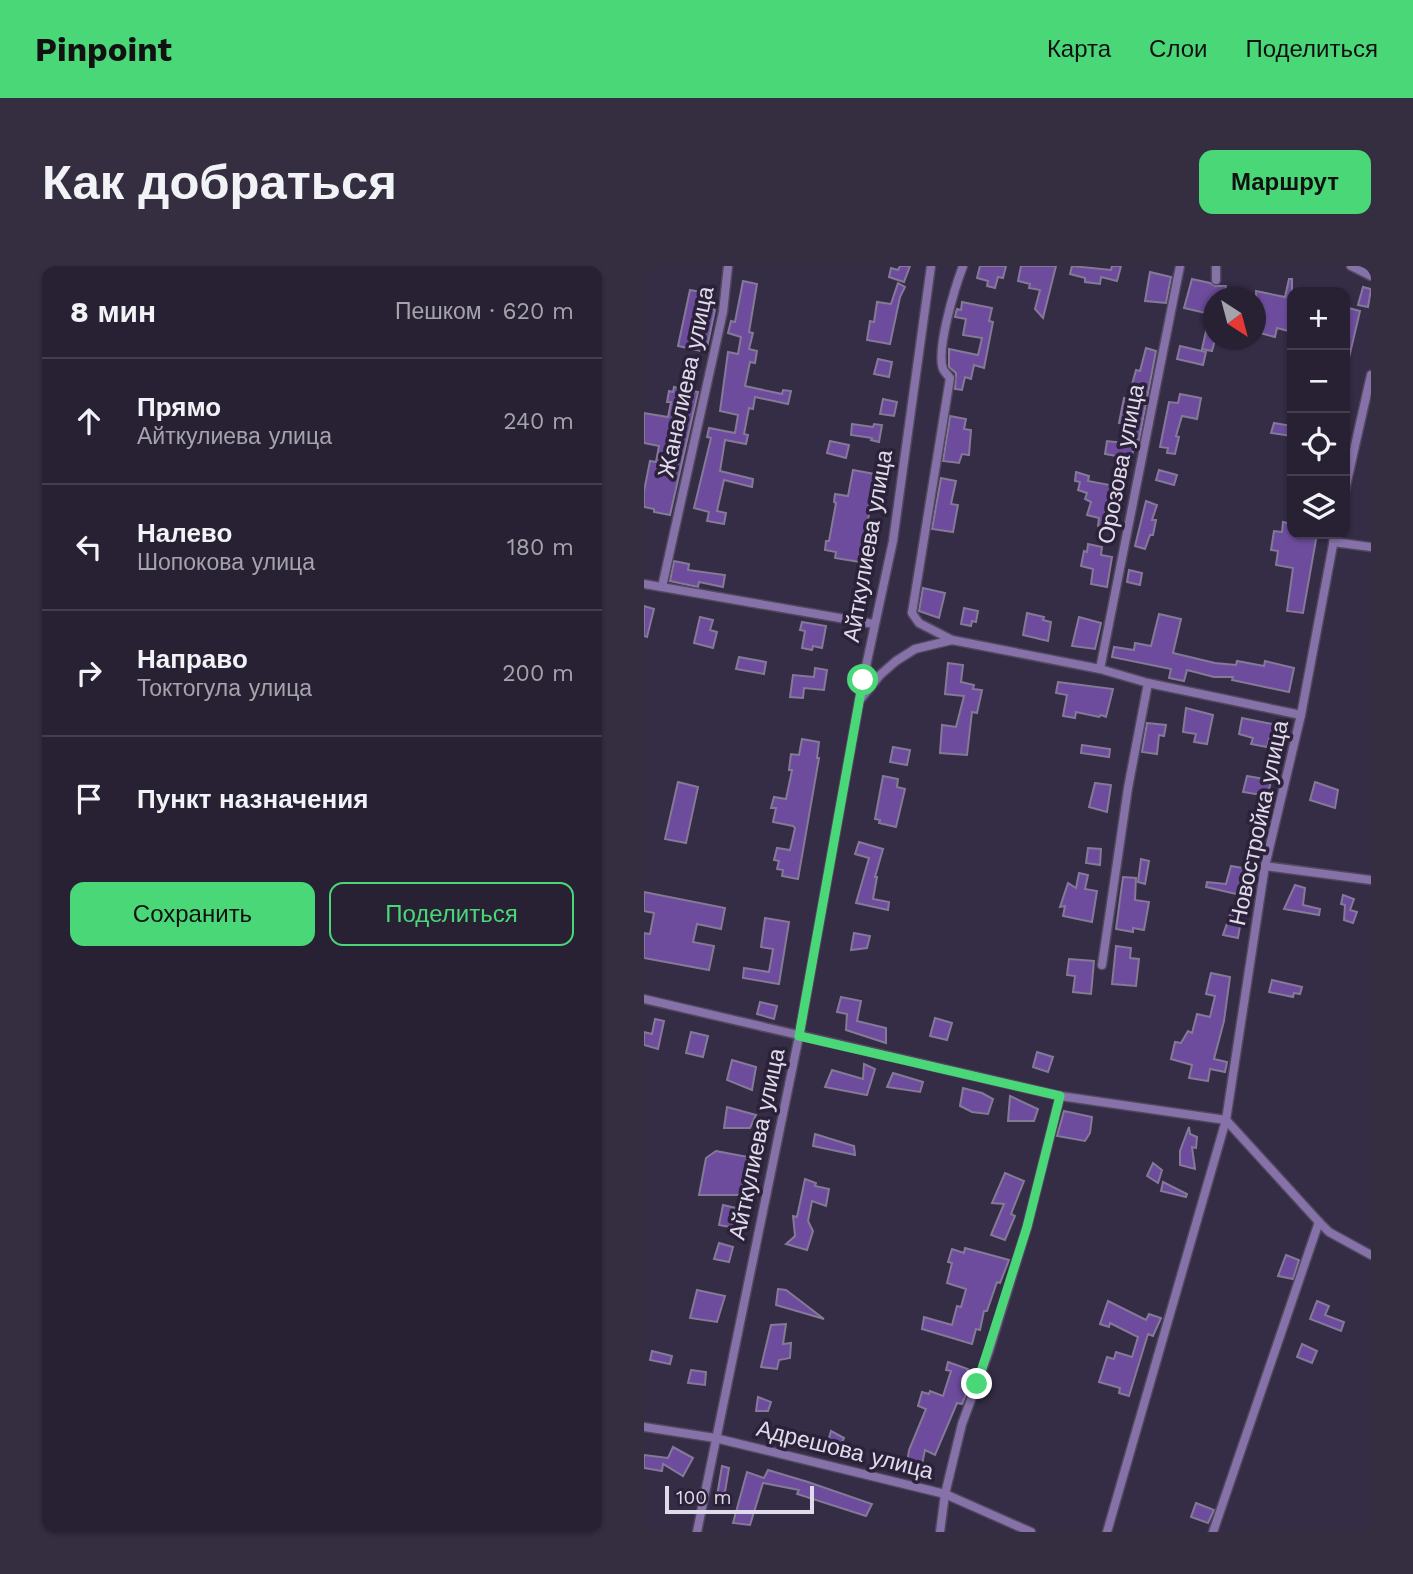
<!DOCTYPE html>
<html lang="ru">
<head>
<meta charset="utf-8">
<style>
	body { margin:0; font-family:"Work Sans",sans-serif; background:#342e40; color:#f1f3f6 }
	.controls { position:absolute; right:21px; top:21px; display:grid; overflow:hidden; border-radius:14px; box-shadow:0 2px 5px #0004 }
	.controls button { width:63px; height:63px; display:grid; place-items:center; padding:0; border:0; border-bottom:2px solid #443e4f; background:#282134; color:#f1f3f6; font:35px sans-serif }
	.compass { position:absolute; left:559px; top:21px; width:63px; height:63px; border-radius:50%; background:#282134; box-shadow:0 2px 5px #0004; rotate:144deg }
	.scale { position:absolute; left:21px; bottom:18px; width:149px; box-sizing:border-box; padding-left:7px; border:4px solid #e0dbea; border-top:0; font-size:19px; line-height:24px; white-space:nowrap; color:#e0dbea; -webkit-text-stroke:5px #2b223a; paint-order:stroke }
	.stop { position:absolute; width:21px; height:21px; margin:-16px; border:5px solid #4ad778; border-radius:50%; background:#fff }
	.stop.end { background:#4ad778; border-color:#fff; box-shadow:0 2px 7px #0008 }
	.list { margin:0; padding:0; list-style:none }
	h2 { display:flex; justify-content:space-between; align-items:center; height:91px; margin:0; padding:0 28px; font-size:30px }
	h2 small { font-size:23px; font-weight:400; color:#a5a3ac }
	.list li { display:grid; grid-template-columns:46px 1fr auto; gap:21px; align-items:center; box-sizing:border-box; height:126px; padding:0 28px; border-top:2px solid #443e4f }
	.list b { display:block; font-size:26px; white-space:nowrap }
	.list p { margin:0; font-size:23px; white-space:nowrap; color:#a5a3ac }
	.list em { font-size:23px; font-style:normal; color:#a5a3ac }
	.actions { display:flex; gap:14px; padding:21px 28px }
	.actions a { flex:1; padding:16px 0; border:2px solid #4ad778; border-radius:14px; text-align:center; font-size:24px; color:#4ad778 }
	.actions .main { background:#4ad778; color:#111 }
	.icon { flex:none; width:38px; height:38px; fill:none; stroke:currentColor; stroke-width:2; stroke-linecap:round; stroke-linejoin:round }
	.map { position:relative; flex:none; width:727px; height:1266px; overflow:hidden; border-radius:14px }
	header { display:flex; align-items:center; gap:42px; box-sizing:border-box; height:98px; padding:0 35px; background:#4ad778; color:#111 }
	header strong { font-size:33px }
	nav { display:flex; gap:38px; margin-inline-start:auto; font-size:24px }
	.intro { display:flex; align-items:center; justify-content:space-between; box-sizing:border-box; height:168px; padding:0 42px }
	h1 { margin:0; font-size:49px }
	.button { padding:18px 32px; border-radius:14px; background:#4ad778; color:#111; font-size:24px; font-weight:700 }
	main { display:flex; gap:42px; padding:0 42px }
	aside { flex:1; background:#282134; border-radius:14px; box-shadow:0 2px 5px #0004 }
	.map>svg:first-child { display:block }
	.building { fill:#6d4c9d; stroke:#847a97; stroke-width:2 }
	.lines { fill:none; stroke-linecap:round; stroke-linejoin:round }
	.street-casing { stroke:#50485f; stroke-width:11 }
	.street { stroke:#8672a9; stroke-width:8 }
	.route { stroke:#4ad778; stroke-width:9 }
	.labels { text-anchor:middle; dominant-baseline:central; stroke-width:7; stroke-linejoin:round; paint-order:stroke }
	.street-label { font-size:23px; fill:#e0dbea; stroke:#2b223a }
</style>
</head>
<body>
<header>
<strong>Pinpoint</strong>
<nav><a>Карта</a><a>Слои</a><a>Поделиться</a></nav>
</header>
<div class="intro"><h1>Как добраться</h1><a class="button">Маршрут</a></div>
<main>
<aside>
<h2>8 мин<small>Пешком · 620 m</small></h2>
<ul class="list">
<li><svg class="icon" aria-label="ahead" viewBox="0 0 24 24"><path d="M12 20V5M6 11l6-6 6 6"/></svg><div><b>Прямо</b><p>Айткулиева улица</p></div><em>240 m</em></li>
<li><svg class="icon" aria-label="left" viewBox="0 0 24 24"><path d="M17 20v-9H6M10 6l-5 5 5 5"/></svg><div><b>Налево</b><p>Шопокова улица</p></div><em>180 m</em></li>
<li><svg class="icon" aria-label="right" viewBox="0 0 24 24"><path d="M7 20v-9h11M14 6l5 5-5 5"/></svg><div><b>Направо</b><p>Токтогула улица</p></div><em>200 m</em></li>
<li><svg class="icon" aria-label="arrive" viewBox="0 0 24 24"><path d="M6 21V4h12l-3 4 3 4H6"/></svg><div><b>Пункт назначения</b></div></li>
</ul>
<div class="actions"><a class="main">Сохранить</a><a>Поделиться</a></div>
</aside>
<div class="map">
<svg width="727" height="1266" viewBox="0 0 727 1266">
	<rect width="100%" height="100%" fill="#352c45"/>
	<!-- building -->
	<g class="building">
		<polygon points="256,0 266,0 260,16 245,11 247,2 254,4"/>
		<polygon points="336,0 362,0 359,12 354,11 351,22 343,20 344,15 333,12"/>
		<polygon points="377,0 412,0 399,52 391,43 396,24 385,22 386,18 374,15"/>
		<polygon points="428,0 467,4 468,0 477,0 473,15 457,11 456,18 441,16 441,12 426,8"/>
		<polygon points="506,6 527,11 522,37 501,35"/>
		<polygon points="548,13 566,17 571,20 582,20 580,32 570,32 571,74 568,85 558,83 566,48 540,42"/>
		<polygon points="645,13 648,13 648,66 633,62 631,71 612,66 612,25 641,31"/>
		<polygon points="99,15 113,18 105,66 109,67 105,83 113,85 111,97 106,96 101,120 138,128 139,124 147,125 144,138 111,131 109,143 105,142 100,168 104,169 102,178 81,174 76,205 109,213 108,221 80,214 73,245 82,247 80,258 63,255 65,246 50,242 67,172 63,171 65,162 91,167 94,149 76,145 84,86 94,88 97,71 84,67 87,55 91,56"/>
		<polygon points="254,17 261,21 256,31 246,78 223,74 226,55 230,56 233,36 247,38"/>
		<polygon points="719,21 727,23 724,41 714,39"/>
		<polygon points="46,24 57,26 54,39 71,44 62,86 34,80"/>
		<polygon points="318,36 348,42 345,55 349,56 340,102 330,99 327,113 321,111 318,124 311,123 312,107 305,101 305,83 334,89 338,72 319,69 322,53 311,51 313,43 317,44"/>
		<polygon points="701,41 716,45 704,96 701,96"/>
		<polygon points="536,80 562,86 559,99 533,93"/>
		<polygon points="502,82 512,85 495,174 491,173 487,196 471,193 472,190 461,188 463,175 480,177 484,158 475,157 480,132 484,133 492,104 496,105"/>
		<polygon points="234,93 248,96 245,111 230,108"/>
		<polygon points="30,121 54,126 26,249 10,246 10,243 0,241 0,225 6,195 12,196 15,180 0,177 0,147 24,151 27,136 23,136 25,125 29,126"/>
		<polygon points="536,128 557,132 553,153 538,150 532,170 535,171 531,188 523,187 524,182 516,181 525,136 534,137"/>
		<polygon points="239,133 253,136 250,150 236,148"/>
		<polygon points="306,150 322,153 320,163 327,164 325,189 318,188 315,197 299,195"/>
		<polygon points="630,157 648,160 648,170 627,167"/>
		<polygon points="208,158 229,161 230,158 238,159 235,176 227,174 228,172 207,169"/>
		<polygon points="186,175 205,179 202,192 183,187"/>
		<polygon points="209,204 231,208 228,221 234,222 229,244 226,243 216,296 191,292 192,286 181,284 182,275 185,275 192,237 190,236 191,228 204,230"/>
		<polygon points="515,204 533,209 530,219 512,214"/>
		<polygon points="432,206 445,210 444,215 465,219 467,215 482,217 472,263 454,260 455,252 443,249 447,236 441,233 443,227 434,224 436,216 431,215"/>
		<polygon points="297,212 312,215 307,238 314,239 309,266 288,263"/>
		<polygon points="502,235 513,239 508,254 512,254 509,269 506,269 501,283 491,280"/>
		<polygon points="639,256 648,258 648,268 673,268 659,347 643,345 649,302 632,299 634,285 627,284 630,265 638,266"/>
		<polygon points="444,278 458,281 457,289 468,291 463,321 447,318 449,303 437,300 440,285 443,286"/>
		<polygon points="30,295 45,298 44,304 81,309 79,321 55,316 54,321 26,315"/>
		<polygon points="485,304 498,307 496,319 483,316"/>
		<polygon points="279,322 301,327 295,352 275,345"/>
		<polygon points="0,340 10,343 3,371 0,370"/>
		<polygon points="320,342 334,345 332,356 328,355 327,360 317,358"/>
		<polygon points="383,347 400,351 399,354 407,356 404,375 379,369"/>
		<polygon points="515,348 537,353 529,387 571,397 592,399 593,395 620,400 621,395 650,402 645,426 588,414 589,411 570,411 543,404 540,415 525,412 527,403 468,391 470,381 490,384 491,377 507,380"/>
		<polygon points="56,351 69,354 66,364 73,366 69,382 50,377"/>
		<polygon points="435,351 457,357 451,383 428,380"/>
		<polygon points="158,356 182,360 178,382 169,380 168,384 158,382 161,365 156,364"/>
		<polygon points="95,391 122,396 120,408 92,403"/>
		<polygon points="304,397 319,399 317,416 330,419 329,423 338,424 333,447 328,446 323,489 296,487 298,459 312,461 320,430 301,428"/>
		<polygon points="171,402 183,404 180,424 160,422 159,432 146,431 149,409 170,411"/>
		<polygon points="414,416 469,423 462,451 457,449 455,451 432,446 431,452 419,450 423,429 412,427"/>
		<polygon points="542,442 569,449 563,478 550,476 552,468 539,466"/>
		<polygon points="598,452 638,460 634,475 625,473 623,481 607,478 609,472 595,468"/>
		<polygon points="503,457 522,459 520,470 515,469 513,488 498,486"/>
		<polygon points="158,473 175,476 173,492 175,492 154,613 138,610 139,604 133,603 135,595 130,594 133,582 146,584 151,562 149,560 129,556 132,542 127,542 130,531 142,533 148,504 145,504 147,488 155,489"/>
		<polygon points="438,479 466,483 465,491 437,487"/>
		<polygon points="249,481 266,484 263,499 246,496"/>
		<polygon points="239,510 254,513 253,521 261,523 252,561 235,557 236,554 231,553"/>
		<polygon points="603,510 627,514 624,530 599,526"/>
		<polygon points="34,516 54,521 42,577 21,573"/>
		<polygon points="671,516 694,524 691,542 666,534"/>
		<polygon points="451,517 467,519 463,546 445,541"/>
		<polygon points="215,576 239,583 231,611 233,611 229,633 245,636 244,644 212,637 225,592 211,588"/>
		<polygon points="444,582 457,583 456,599 442,597"/>
		<polygon points="497,593 505,595 501,618 494,616"/>
		<polygon points="600,596 609,598 601,630 562,621 563,616 582,618 587,600 599,602"/>
		<polygon points="435,607 444,609 441,623 453,625 448,656 419,650 421,640 416,641 424,617 432,622"/>
		<polygon points="479,611 492,612 491,634 505,636 500,664 489,662 489,666 472,663"/>
		<polygon points="651,619 661,622 659,639 676,643 675,649 640,643"/>
		<polygon points="0,626 81,642 77,663 53,658 49,676 70,680 65,704 0,692 0,667 6,668 10,647 0,645"/>
		<polygon points="699,629 710,633 706,644 713,646 709,657 700,654 701,639 697,638"/>
		<polygon points="587,646 598,648 594,672 579,669"/>
		<polygon points="121,652 145,656 135,718 99,712 100,702 125,706 129,683 117,681"/>
		<polygon points="210,667 226,670 223,682 207,684"/>
		<polygon points="472,680 487,682 486,692 495,693 492,720 468,718"/>
		<polygon points="425,693 450,695 447,728 429,726 431,710 423,709"/>
		<polygon points="567,707 586,711 580,755 570,793 583,796 581,806 566,803 564,815 545,812 548,799 527,793 531,776 537,777 544,765 548,767 553,748 566,751 571,730 562,728"/>
		<polygon points="628,714 658,721 656,728 650,727 649,731 625,726"/>
		<polygon points="197,731 217,735 213,755 242,762 242,777 202,764 203,748 193,746"/>
		<polygon points="116,736 133,740 130,753 113,748"/>
		<polygon points="291,752 308,757 303,774 286,770"/>
		<polygon points="11,753 20,755 14,783 0,779 0,766 8,768"/>
		<polygon points="47,766 64,770 59,791 42,787"/>
		<polygon points="393,786 409,791 404,806 389,801"/>
		<polygon points="88,794 112,801 108,824 83,814"/>
		<polygon points="220,798 231,803 223,829 181,821 188,804 219,813"/>
		<polygon points="249,807 279,816 276,826 243,821"/>
		<polygon points="319,822 338,827 349,833 344,848 328,846 316,840"/>
		<polygon points="366,830 394,843 390,855 364,855"/>
		<polygon points="83,841 112,849 106,862 80,862"/>
		<polygon points="420,845 448,851 446,867 441,875 413,870"/>
		<polygon points="545,861 546,868 553,871 552,882 548,881 551,903 536,899 536,885"/>
		<polygon points="171,868 210,880 211,889 169,880"/>
		<polygon points="72,885 104,891 98,929 55,929 62,892"/>
		<polygon points="509,897 518,904 514,917 503,910"/>
		<polygon points="361,907 380,915 367,948 371,950 361,974 347,969 360,938 348,937"/>
		<polygon points="161,913 172,917 171,920 185,923 182,940 168,935 164,955 169,965 163,984 142,978 151,970 149,950 153,951"/>
		<polygon points="519,916 543,928 542,931 517,925"/>
		<polygon points="79,939 101,944 96,963 75,959"/>
		<polygon points="75,977 89,981 85,996 70,993"/>
		<polygon points="321,982 365,994 356,1017 353,1016 343,1045 340,1045 336,1064 332,1063 328,1078 278,1063 280,1051 308,1059 313,1040 317,1041 322,1023 303,1017 308,997 304,996 308,983 320,987"/>
		<polygon points="642,989 655,994 649,1013 634,1010"/>
		<polygon points="134,1023 142,1024 180,1053 132,1039"/>
		<polygon points="53,1024 81,1030 73,1056 46,1052"/>
		<polygon points="464,1035 502,1054 505,1048 517,1052 509,1070 504,1068 485,1130 475,1127 476,1122 455,1116 463,1091 470,1093 472,1086 488,1091 494,1071 466,1057 465,1061 456,1058"/>
		<polygon points="673,1035 685,1040 681,1049 700,1056 697,1065 666,1053"/>
		<polygon points="142,1058 139,1078 147,1077 146,1092 135,1094 133,1103 117,1101 127,1059"/>
		<polygon points="658,1078 673,1085 668,1097 653,1091"/>
		<polygon points="8,1085 28,1090 26,1098 6,1094"/>
		<polygon points="304,1096 324,1103 318,1121 324,1123 318,1138 313,1137 291,1189 281,1184 277,1203 263,1198 265,1184 282,1143 274,1140 278,1126 285,1128 286,1125 299,1130 307,1105 302,1104"/>
		<polygon points="47,1104 62,1106 61,1119 44,1117"/>
		<polygon points="114,1131 127,1136 124,1145 112,1145"/>
		<polygon points="187,1165 200,1172 195,1183 183,1179"/>
		<polygon points="29,1181 49,1192 39,1210 19,1198 18,1205 0,1202 0,1189 24,1192"/>
		<polygon points="78,1200 85,1202 80,1232 73,1230"/>
		<polygon points="124,1204 164,1216 228,1238 222,1250 153,1228 155,1224 119,1217 106,1259 89,1257 103,1206 120,1212"/>
		<polygon points="552,1237 570,1244 564,1257 547,1251"/>
	</g>
	<g class="lines">
		<defs>
			<g id="street">
				<polyline points="707,0 727,10"/>
				<polyline points="572,14 572,0"/>
				<polyline points="701,224 727,109"/>
				<polyline points="689,276 727,281"/>
				<polyline points="0,318 230,358"/>
				<polyline points="18,321 79,46 84,0"/>
				<path d="M 308,374 L 275,357 L 268,347 L 306,112 C 304,109 301,107 299,103 C 292,83 311,21 319,0"/>
				<polyline points="456,403 536,0"/>
				<polyline points="215,435 236,409 252,395 271,383 308,374 456,403 504,417 657,449"/>
				<polyline points="621,600 727,614"/>
				<polyline points="458,699 484,522 504,417"/>
				<polyline points="0,733 416,830 582,854 675,956 685,966 727,989"/>
				<polyline points="0,1161 71,1172 301,1228 387,1266"/>
				<polyline points="53,1266 155,770 219,414 249,275 287,0"/>
				<polyline points="296,1266 301,1228 318,1158 345,1085 383,961 416,830"/>
				<polyline points="463,1266 582,854 621,600 657,449 691,268"/>
				<polyline points="569,1266 675,956"/>
			</g>
		</defs>
		<!-- street casing -->
		<use href="#street" class="street-casing"/>
		<!-- street -->
		<use href="#street" class="street"/>
	</g>
	<g class="lines">
		<!-- route -->
		<polyline class="route" points="219,414 155,770 416,830 383,961 333,1118"/>
	</g>
	<g class="labels">
		<!-- street labels -->
		<g class="street-label">
			<text transform="translate(42 116) rotate(-78)">Жаналиева улица</text>
			<text transform="translate(477 198) rotate(-79)">Орозова улица</text>
			<text transform="translate(224 280) rotate(-80)">Айткулиева улица</text>
			<text transform="translate(615 557) rotate(-78)">Новостройка улица</text>
			<text transform="translate(113 878) rotate(-78)">Айткулиева улица</text>
			<text transform="translate(201 1184) rotate(14)">Адрешова улица</text>
		</g>
	</g>
</svg>
<div class="controls">
<button>+</button>
<button>−</button>
<button><svg class="icon" aria-label="locate" viewBox="0 0 24 24"><circle cx="12" cy="12" r="6"/><path d="M12 2v4M12 18v4M2 12h4M18 12h4"/></svg></button>
<button><svg class="icon" aria-label="layers" viewBox="0 0 24 24"><path d="M12 4l9 5-9 5-9-5zM3 14l9 5 9-5"/></svg></button>
</div>
<svg class="compass" viewBox="-18 -18 36 36"><path d="M0-13l5 13h-10z" fill="#e53935"/><path d="M0 13l5-13h-10z" fill="#a5a3ac"/></svg>
<div class="scale">100 m</div>
<div class="stop" style="left:219px;top:414px"></div>
<div class="stop end" style="left:333px;top:1118px"></div>
</div>
</main>
</body>
</html>
